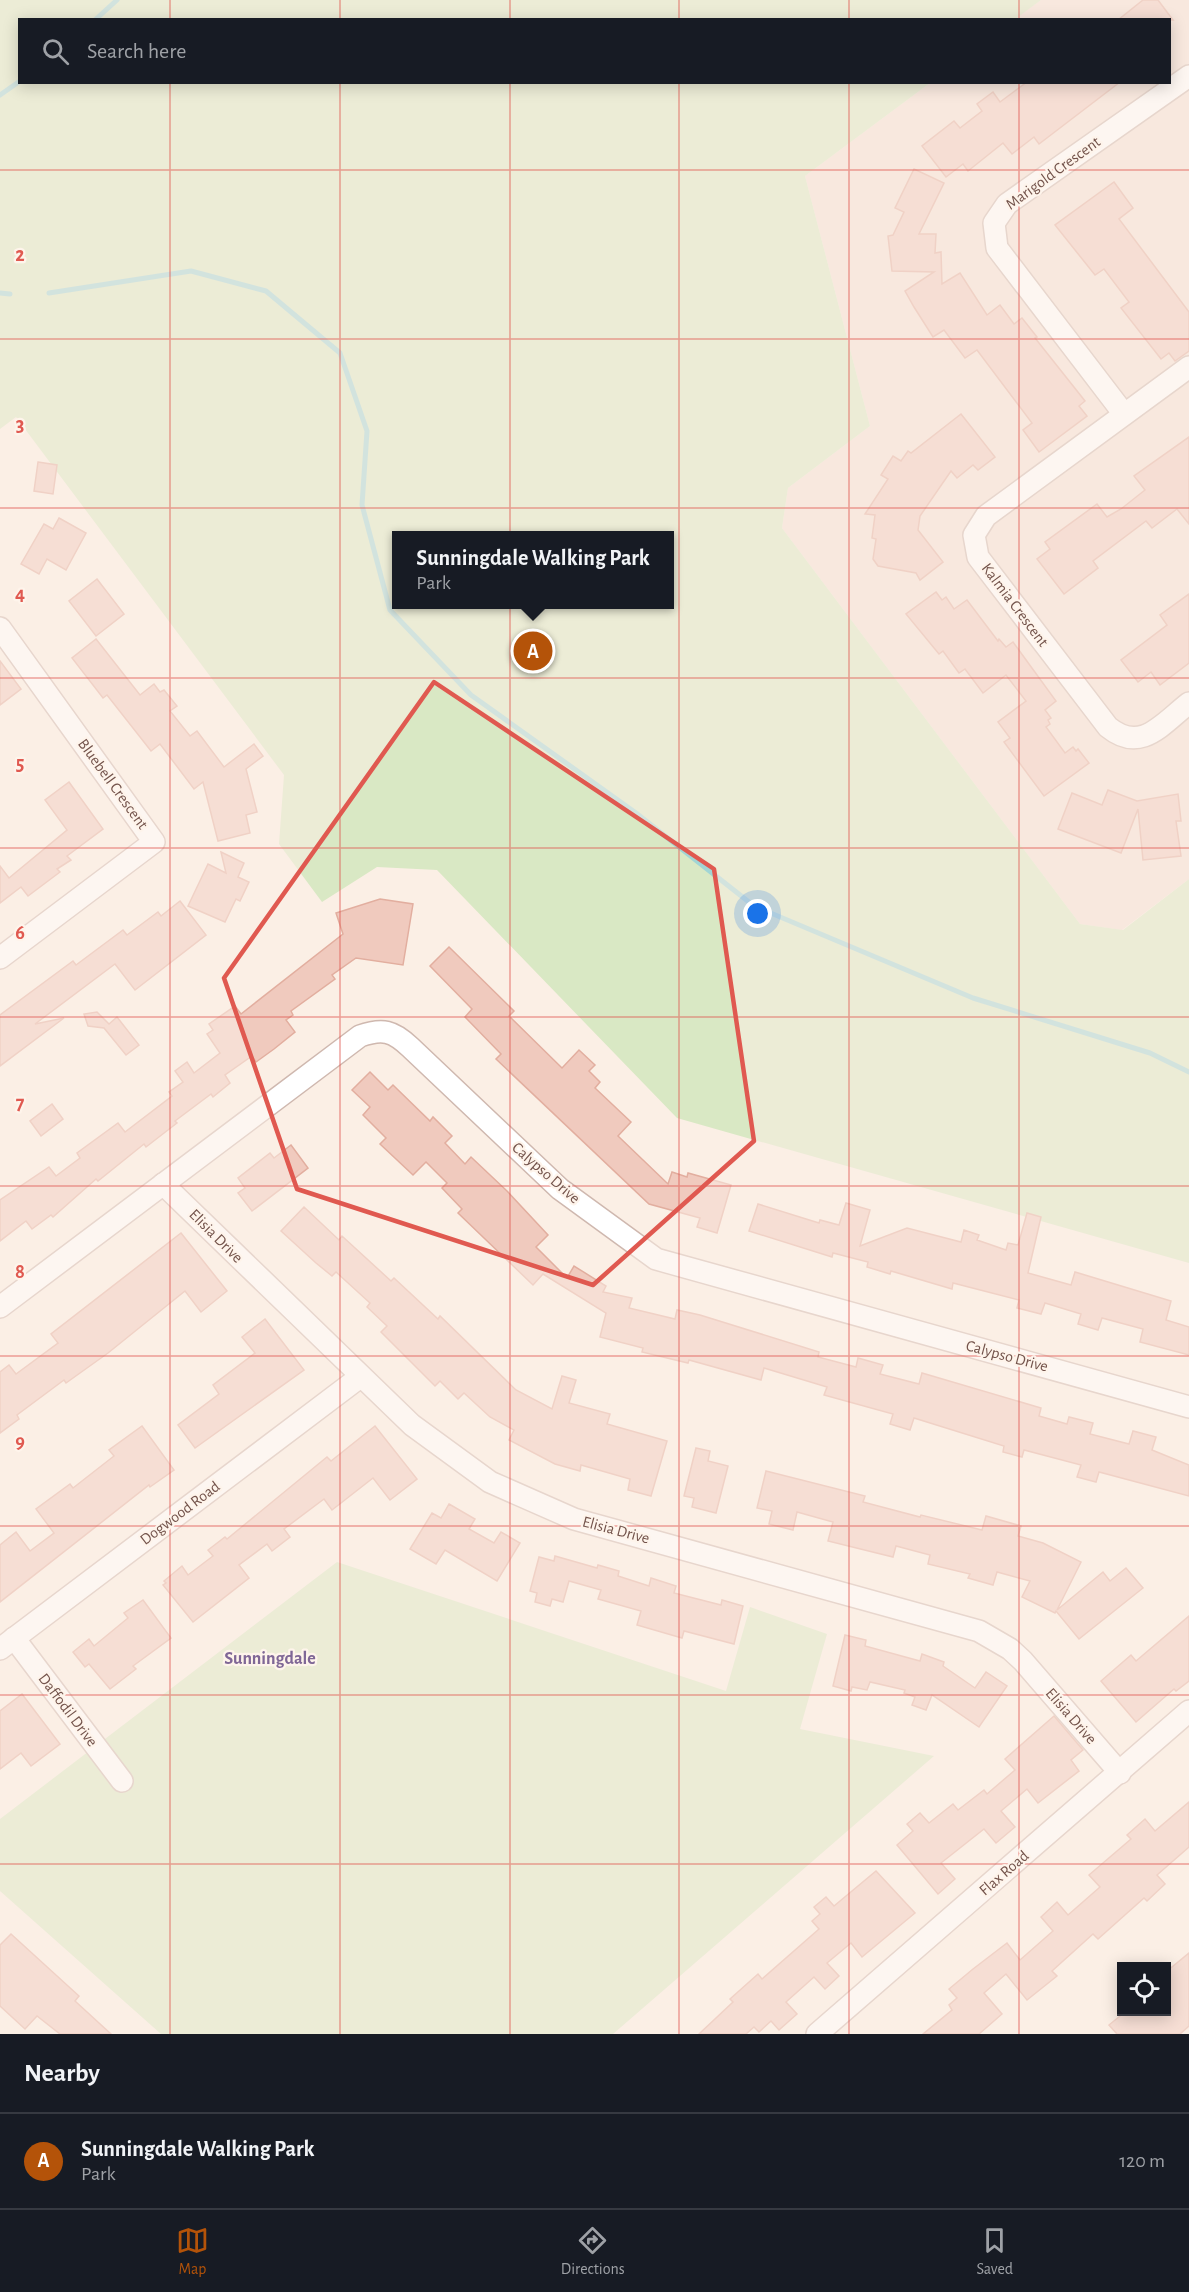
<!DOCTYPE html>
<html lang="en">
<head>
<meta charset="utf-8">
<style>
	body { margin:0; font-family:"Alegreya Sans",sans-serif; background:#242831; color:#f1f3f6 }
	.controls { position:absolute; right:18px; bottom:18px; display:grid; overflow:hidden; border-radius:0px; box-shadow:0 3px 15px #0003 }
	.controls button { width:54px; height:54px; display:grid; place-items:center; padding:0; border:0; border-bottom:2px solid #363941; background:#171b24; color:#f1f3f6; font:30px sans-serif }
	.you { position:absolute; left:758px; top:914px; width:21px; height:21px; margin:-15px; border:4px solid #fff; border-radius:50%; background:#1a73e8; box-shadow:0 0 0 9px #1a73e833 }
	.badge { display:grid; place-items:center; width:39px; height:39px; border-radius:50%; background:#b45309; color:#fff; font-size:20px; font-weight:700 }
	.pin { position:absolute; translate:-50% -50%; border:3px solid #fff; box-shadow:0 2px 6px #0006 }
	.popup { position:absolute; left:392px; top:531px; width:282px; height:78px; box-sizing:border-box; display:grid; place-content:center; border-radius:0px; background:#171b24; filter:drop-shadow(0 2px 4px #0005); font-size:20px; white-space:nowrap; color:#9ea1a6 }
	.popup b { font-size:22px; color:#f1f3f6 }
	.popup::after { content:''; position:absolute; left:50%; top:100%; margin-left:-12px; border:12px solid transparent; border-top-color:#171b24 }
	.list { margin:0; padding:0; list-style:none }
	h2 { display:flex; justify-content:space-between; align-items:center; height:78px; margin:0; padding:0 24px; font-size:26px }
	h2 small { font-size:20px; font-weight:400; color:#9ea1a6 }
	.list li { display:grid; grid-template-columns:39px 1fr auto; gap:18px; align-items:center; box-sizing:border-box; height:96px; padding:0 24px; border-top:2px solid #363941 }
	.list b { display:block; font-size:22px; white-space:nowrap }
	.list p { margin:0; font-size:20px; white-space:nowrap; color:#9ea1a6 }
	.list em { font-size:20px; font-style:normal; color:#9ea1a6 }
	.icon { flex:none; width:33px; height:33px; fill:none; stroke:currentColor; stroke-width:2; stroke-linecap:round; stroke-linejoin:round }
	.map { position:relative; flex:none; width:1189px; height:2034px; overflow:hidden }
	.search { position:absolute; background:#171b24; box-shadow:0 3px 15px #0003; left:18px; right:18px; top:18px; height:66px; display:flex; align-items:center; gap:15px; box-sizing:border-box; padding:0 21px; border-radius:0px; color:#9ea1a6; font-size:22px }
	.sheet { height:174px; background:#171b24 }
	nav { display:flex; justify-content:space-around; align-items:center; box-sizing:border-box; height:84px; border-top:2px solid #363941; background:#171b24; font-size:16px; color:#9ea1a6 }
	nav a { display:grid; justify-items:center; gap:3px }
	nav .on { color:#b45309 }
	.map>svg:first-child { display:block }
	.residential { fill:#f3e0d4 }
	.green { fill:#d9e8c4; fill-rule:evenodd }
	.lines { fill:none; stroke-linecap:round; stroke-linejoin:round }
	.stream { stroke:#a1d5d5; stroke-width:5 }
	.building { fill:#f0cabe; stroke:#e2ae9f; stroke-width:1.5 }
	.street-casing { stroke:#cfb8af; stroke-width:24 }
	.street { stroke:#fff; stroke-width:21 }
	.marked { fill:none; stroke:#e05950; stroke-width:4.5; stroke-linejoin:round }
	.grid { fill:none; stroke:#e05950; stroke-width:1.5; stroke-opacity:0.55 }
	.labels { text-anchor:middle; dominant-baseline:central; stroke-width:4.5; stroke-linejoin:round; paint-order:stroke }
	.street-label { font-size:16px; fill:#73534b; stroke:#fef4eb }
	.neighbourhood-label { font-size:18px; font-weight:bold; fill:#7f6796; stroke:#fef4eb }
	.grid-label { font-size:20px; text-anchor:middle; font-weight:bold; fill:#e05950; stroke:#fef4eb; stroke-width:4.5; stroke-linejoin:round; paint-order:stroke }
</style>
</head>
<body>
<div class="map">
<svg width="1189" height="2034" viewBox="0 0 1189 2034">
	<rect width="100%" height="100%" fill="#fbefe5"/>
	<!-- residential -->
	<polygon class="residential" points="1041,0 1189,0 1189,879 1122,930 1080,924 782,528 788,488 870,426 805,176 930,83 1170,82 1170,20 1014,19"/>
	<!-- green -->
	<g class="green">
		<path d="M 0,0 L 1041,0 L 1014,20 L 20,20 L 20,82 L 930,83 L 805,176 L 870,426 L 788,488 L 782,528 L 1080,924 L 1123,930 L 1189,879 L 1189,1263 L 677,1118 L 437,870 L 377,867 L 322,902 L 279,844 L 284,775 L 16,417 L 0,429 ZM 396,536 L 670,536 L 670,604 L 396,604 Z"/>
		<polygon points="337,1562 726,1691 750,1607 827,1634 800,1729 934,1756 613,2034 161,2034 0,1891 0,1819"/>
	</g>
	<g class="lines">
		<!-- stream -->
		<g class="stream">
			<polyline points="95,20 117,0"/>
			<polyline points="0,95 20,81"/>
			<polyline points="0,293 10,294"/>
			<polyline points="49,293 191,271 266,291 340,353 367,431 362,505 390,610 471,695 636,813 754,906 973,998 1150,1053 1189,1072"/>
		</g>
	</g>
	<!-- building -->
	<g class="building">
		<polygon points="1143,0 1158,0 1173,20 1118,20"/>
		<polygon points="1027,82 1120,82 1039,144 1034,137 1012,154 1003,143 968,171 963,164 946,177 922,146 954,121 960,128 982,111 977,104 993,92 1000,102"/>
		<polygon points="914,169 944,183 919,234 936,234 935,253 941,252 942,284 960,273 987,315 1000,305 1014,324 1022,318 1037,337 1035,338 1085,401 1079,406 1087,416 1039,452 1023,430 1032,423 977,350 965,358 944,330 933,337 914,307 905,291 934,272 892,271 888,236 893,235 904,212 895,208"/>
		<polygon points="1114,182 1133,208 1119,219 1189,312 1189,351 1175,361 1169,353 1161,359 1121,308 1129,302 1104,269 1095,275 1055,225"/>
		<polygon points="961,414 995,457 978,470 973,465 957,478 951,471 920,516 918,530 943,562 920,580 916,573 878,566 873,559 876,539 872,538 875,515 865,514 888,479 881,475 893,456 901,461 908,451 911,453"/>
		<polygon points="1189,437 1189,524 1177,509 1152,528 1146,521 1093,561 1098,568 1064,594 1037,559 1050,549 1045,542 1097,504 1107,517 1121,509 1145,490 1134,476"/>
		<polygon points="38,462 57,465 53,494 34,491"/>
		<polygon points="59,518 86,533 66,570 47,559 39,574 21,564 44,524 53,529"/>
		<polygon points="97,579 124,614 96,636 69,601"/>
		<polygon points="936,592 942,600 946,597 954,609 967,600 998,641 999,639 1006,647 1013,642 1056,701 1045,710 1051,718 1048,720 1050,724 1046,727 1065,753 1073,747 1076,751 1078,749 1089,763 1044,796 1004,742 1010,738 998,722 1026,701 1009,679 1006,675 983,693 965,669 959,673 943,651 939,654 906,614"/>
		<polygon points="1189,594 1189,663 1160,685 1151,672 1138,682 1121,660 1167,625 1160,615"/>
		<polygon points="96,639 140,695 154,684 160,692 164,690 177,706 170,711 190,736 197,731 224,767 254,744 263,756 246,769 257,812 246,815 250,833 218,841 203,782 194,789 160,744 151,751 107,695 103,698 72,658"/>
		<polygon points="0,661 21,689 0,705"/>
		<polygon points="69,782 103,829 67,856 71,860 57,869 60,872 28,896 21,887 0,903 0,866 9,878 67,830 45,800"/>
		<polygon points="1108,790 1137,801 1178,794 1181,821 1176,821 1181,856 1143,860 1138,809 1121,853 1058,829 1072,793 1102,805"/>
		<polygon points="221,852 244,863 238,877 249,882 240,901 236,899 225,922 188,906 208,864 226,873"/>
		<polygon points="380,899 413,904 403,965 356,958 332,975 335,979 291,1011 293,1015 286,1020 295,1032 274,1049 256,1062 252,1056 225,1075 230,1083 213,1097 211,1094 175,1121 177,1123 146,1147 144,1144 98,1181 96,1179 53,1217 51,1215 32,1229 26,1221 0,1241 0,1200 49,1167 56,1176 80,1158 77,1153 118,1123 125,1132 172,1096 169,1092 183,1082 175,1071 187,1062 194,1073 220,1053 207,1034 213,1030 209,1024 235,1006 241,1014 343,934 336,913"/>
		<polygon points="180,901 206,935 135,990 115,964 35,1024 64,1018 0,1066 0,1015 73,961 76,965 123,930 127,935 158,912 161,916"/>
		<polygon points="449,947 514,1011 509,1016 562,1068 579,1050 595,1065 589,1071 600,1082 595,1088 631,1122 618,1136 668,1184 672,1172 687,1177 688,1173 731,1185 717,1233 697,1227 700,1218 649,1204 496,1059 501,1054 465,1017 472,1009 430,966"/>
		<polygon points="97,1012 109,1024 117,1017 139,1045 126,1055 104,1028 88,1026 84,1014"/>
		<polygon points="370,1072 388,1090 393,1085 430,1121 433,1117 452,1136 445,1143 465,1164 471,1157 507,1191 548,1235 536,1247 567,1278 574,1266 606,1286 603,1292 632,1298 629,1308 675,1319 677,1310 700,1315 819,1352 818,1357 856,1367 858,1358 883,1365 880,1374 919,1384 922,1373 1041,1408 1039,1416 1067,1424 1069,1417 1093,1423 1090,1434 1129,1444 1133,1431 1156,1437 1152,1450 1189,1465 1189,1496 1099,1472 1096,1482 1077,1477 1081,1465 1024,1450 1022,1457 1003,1452 1004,1446 914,1418 910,1430 890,1424 893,1414 824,1395 827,1387 764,1368 761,1380 689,1360 688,1363 642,1352 643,1348 600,1337 606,1313 543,1274 533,1285 458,1213 462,1209 442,1188 447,1183 426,1162 413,1175 380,1144 386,1138 363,1115 370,1107 352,1090"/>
		<polygon points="52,1104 63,1119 41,1136 30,1121"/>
		<polygon points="291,1145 308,1168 252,1211 238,1193 245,1188 238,1178 270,1153 274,1158"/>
		<polygon points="846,1203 870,1210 860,1246 907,1228 961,1242 964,1230 979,1235 977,1240 1006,1250 1008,1243 1018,1245 1027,1213 1041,1217 1028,1273 1071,1285 1075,1272 1171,1301 1166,1320 1189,1327 1189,1355 1140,1342 1143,1329 1102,1318 1098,1330 1078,1324 1081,1314 1045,1303 1041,1314 1017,1308 1019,1300 953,1283 952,1289 891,1271 890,1274 867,1267 868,1262 833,1253 832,1257 749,1231 758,1204 819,1223 820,1220 839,1225"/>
		<polygon points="304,1207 339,1240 342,1236 391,1281 394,1278 438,1319 440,1316 516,1390 552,1409 562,1376 576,1380 569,1403 610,1414 607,1424 667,1441 651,1496 628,1490 630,1479 581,1465 580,1471 555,1464 509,1440 514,1430 490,1417 464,1393 458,1399 440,1381 435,1386 381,1332 387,1326 367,1307 370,1303 336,1272 332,1276 316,1263 281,1231"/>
		<polygon points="181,1233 227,1291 201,1312 185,1291 108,1353 66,1383 64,1380 17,1415 19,1419 0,1433 0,1372 9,1365 16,1374 58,1343 51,1334"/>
		<polygon points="265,1319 304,1370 195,1448 178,1425 219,1394 213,1385 255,1353 242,1337"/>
		<polygon points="142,1426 174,1470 150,1487 149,1485 0,1602 0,1545 16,1532 30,1551 54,1533 36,1509 70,1484 73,1488 114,1456 109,1450"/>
		<polygon points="375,1426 417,1479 390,1500 373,1478 332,1510 324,1499 284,1529 290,1537 272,1551 267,1544 239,1565 249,1578 193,1622 163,1585 166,1583 164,1581 182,1566 188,1575 213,1556 208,1550 225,1537 227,1539 327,1457 331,1461"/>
		<polygon points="696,1448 710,1451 708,1461 728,1466 716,1513 692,1507 694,1498 684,1496"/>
		<polygon points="766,1471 865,1496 863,1502 920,1517 921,1515 982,1530 986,1516 1021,1526 1018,1536 1043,1543 1081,1562 1057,1610 1103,1572 1110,1581 1126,1568 1143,1588 1079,1639 1056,1611 1055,1613 1022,1597 1030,1581 997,1572 993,1585 968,1578 970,1574 928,1564 930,1555 896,1546 893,1557 828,1541 833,1522 797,1512 793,1530 769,1524 772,1511 757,1508"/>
		<polygon points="449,1504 475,1519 469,1529 494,1543 501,1532 520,1543 497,1581 445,1550 436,1564 410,1549 432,1513 441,1518"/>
		<polygon points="555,1556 597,1568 598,1565 619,1571 618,1576 649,1586 651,1578 676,1586 674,1593 721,1605 722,1600 743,1606 734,1644 684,1631 682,1638 637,1625 641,1611 598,1599 601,1590 569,1581 563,1602 552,1599 550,1606 535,1602 537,1593 530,1591 539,1557 554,1561"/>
		<polygon points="143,1600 171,1638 133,1666 136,1669 110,1689 89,1664 85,1667 73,1652 89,1639 94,1646 128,1618 124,1613"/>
		<polygon points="1189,1616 1189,1681 1176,1691 1174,1689 1136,1722 1101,1681 1131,1655 1136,1661"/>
		<polygon points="845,1635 866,1640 865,1646 920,1661 922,1654 944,1662 943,1666 975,1688 986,1672 1007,1686 979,1727 932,1695 926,1710 912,1705 915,1697 904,1693 905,1690 870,1682 867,1690 852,1687 851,1691 833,1686"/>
		<polygon points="22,1694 60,1744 31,1766 21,1753 0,1769 0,1711"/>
		<polygon points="1054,1716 1083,1750 1071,1760 1079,1771 1038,1803 1027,1789 1001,1811 1015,1827 996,1843 984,1829 941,1863 955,1879 938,1894 897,1845 913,1831 907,1824 920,1813 929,1823 953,1804 958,1810 984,1790 987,1794 1015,1770 1005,1759"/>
		<polygon points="1189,1802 1189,1847 1157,1875 1165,1884 1147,1901 1144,1898 1098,1939 1093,1934 1052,1971 1057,1976 1027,2000 1006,1974 984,1993 1002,2014 979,2034 923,2034 952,2010 949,2005 957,1998 949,1989 973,1969 1007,1943 1020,1960 1053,1931 1041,1917 1057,1902 1068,1915 1100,1887 1089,1875 1131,1839 1127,1835 1145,1819 1155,1831"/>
		<polygon points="876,1871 915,1913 862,1957 851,1943 827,1963 839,1976 825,1989 814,1977 786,2002 797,2014 779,2030 771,2021 759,2032 754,2027 746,2034 699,2034 733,2002 730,1999 758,1974 762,1979 819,1929 812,1921 820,1914 814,1907 826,1897 834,1906"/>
		<polygon points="11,1934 79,1996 75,2001 111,2034 60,2034 37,2016 25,2029 0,2006 0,1945"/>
		<polygon points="1189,1953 1189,2026 1180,2034 1117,2034 1109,2025 1125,2012 1167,2012 1167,1971"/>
	</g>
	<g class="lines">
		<defs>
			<g id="street">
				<path d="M 1189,367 L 986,516 L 974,535 L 978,557 L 1108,727 C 1141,754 1162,724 1189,703"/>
				<polyline points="1124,414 997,248 994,223 1007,204 1189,76"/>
				<polyline points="0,628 154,842 0,958"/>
				<polyline points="163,1184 412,1425 490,1482 574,1519 979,1631 1010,1649 1023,1661 1120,1773"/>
				<path d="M 0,1307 L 360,1036 C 383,1028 393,1031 410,1047 L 560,1189 L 656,1259 L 1189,1407"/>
				<polyline points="14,1638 122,1781"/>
				<polyline points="0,1649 360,1377"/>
				<polyline points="817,2034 1189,1711"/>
			</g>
		</defs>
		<!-- street casing -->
		<use href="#street" class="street-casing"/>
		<!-- street -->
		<use href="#street" class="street"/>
	</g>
	<!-- marked area -->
	<path d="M0 0H1189V2034H0ZM 434,682 L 714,869 L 754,1141 L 593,1285 L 297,1189 L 224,978 Z" fill="#fbefe5" fill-opacity=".55" fill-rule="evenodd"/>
	<path class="marked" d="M 434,682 L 714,869 L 754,1141 L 593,1285 L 297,1189 L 224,978 Z"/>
	<!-- grid -->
	<path class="grid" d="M 170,0 L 170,20M 340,0 L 340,20M 510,0 L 510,20M 679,0 L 679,20M 849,0 L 849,20M 1019,0 L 1019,20M 170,82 L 170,2034M 340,82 L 340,2034M 510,82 L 510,2034M 679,82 L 679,2034M 849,82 L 849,2034M 1019,82 L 1019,2034M 0,170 L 1189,170M 0,339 L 1189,339M 0,508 L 1189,508M 0,678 L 1189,678M 0,848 L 1189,848M 0,1017 L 1189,1017M 0,1186 L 1189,1186M 0,1356 L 1189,1356M 0,1526 L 1189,1526M 0,1695 L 1189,1695M 0,1864 L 1189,1864"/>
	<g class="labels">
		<!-- street labels -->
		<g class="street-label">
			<text transform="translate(1053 173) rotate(-36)">Marigold Crescent</text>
			<text transform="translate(1015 605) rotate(53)">Kalmia Crescent</text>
			<text transform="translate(113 784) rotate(54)">Bluebell Crescent</text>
			<text transform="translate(546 1173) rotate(41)">Calypso Drive</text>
			<text transform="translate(216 1236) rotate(45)">Elisia Drive</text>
			<text transform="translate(1007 1356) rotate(15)">Calypso Drive</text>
			<text transform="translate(180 1513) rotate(-37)">Dogwood Road</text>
			<text transform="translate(616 1530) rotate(15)">Elisia Drive</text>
			<text transform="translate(68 1710) rotate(53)">Daffodil Drive</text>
			<text transform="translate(1071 1716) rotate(49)">Elisia Drive</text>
			<text transform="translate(1004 1873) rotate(-41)">Flax Road</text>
		</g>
		<!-- neighbourhood labels -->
		<g class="neighbourhood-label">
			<text x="270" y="1659">Sunningdale</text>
		</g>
	</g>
	<g class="grid-label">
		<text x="20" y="261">2</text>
		<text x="20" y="431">3</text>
		<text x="20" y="600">4</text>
		<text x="20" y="770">5</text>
		<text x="20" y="939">6</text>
		<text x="20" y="1109">7</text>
		<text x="20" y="1278">8</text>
		<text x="20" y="1448">9</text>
	</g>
</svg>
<div class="controls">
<button><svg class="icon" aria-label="locate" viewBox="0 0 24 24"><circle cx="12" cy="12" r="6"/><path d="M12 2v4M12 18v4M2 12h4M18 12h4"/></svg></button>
</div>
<div class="you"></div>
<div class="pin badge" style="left:533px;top:651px">A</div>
<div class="popup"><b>Sunningdale Walking Park</b>Park</div>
<div class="search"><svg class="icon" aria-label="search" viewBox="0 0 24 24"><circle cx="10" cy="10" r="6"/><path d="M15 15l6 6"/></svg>Search here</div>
</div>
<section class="sheet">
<h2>Nearby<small></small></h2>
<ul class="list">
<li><span class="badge">A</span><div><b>Sunningdale Walking Park</b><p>Park</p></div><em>120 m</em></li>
</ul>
</section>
<nav>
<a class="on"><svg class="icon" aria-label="map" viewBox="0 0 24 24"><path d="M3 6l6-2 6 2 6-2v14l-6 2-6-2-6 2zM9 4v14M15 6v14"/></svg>Map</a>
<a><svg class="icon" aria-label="directions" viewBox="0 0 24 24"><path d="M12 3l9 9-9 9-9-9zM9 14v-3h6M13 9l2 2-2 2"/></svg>Directions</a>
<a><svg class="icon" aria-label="saved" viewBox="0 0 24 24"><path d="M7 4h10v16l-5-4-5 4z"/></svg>Saved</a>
</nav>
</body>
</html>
